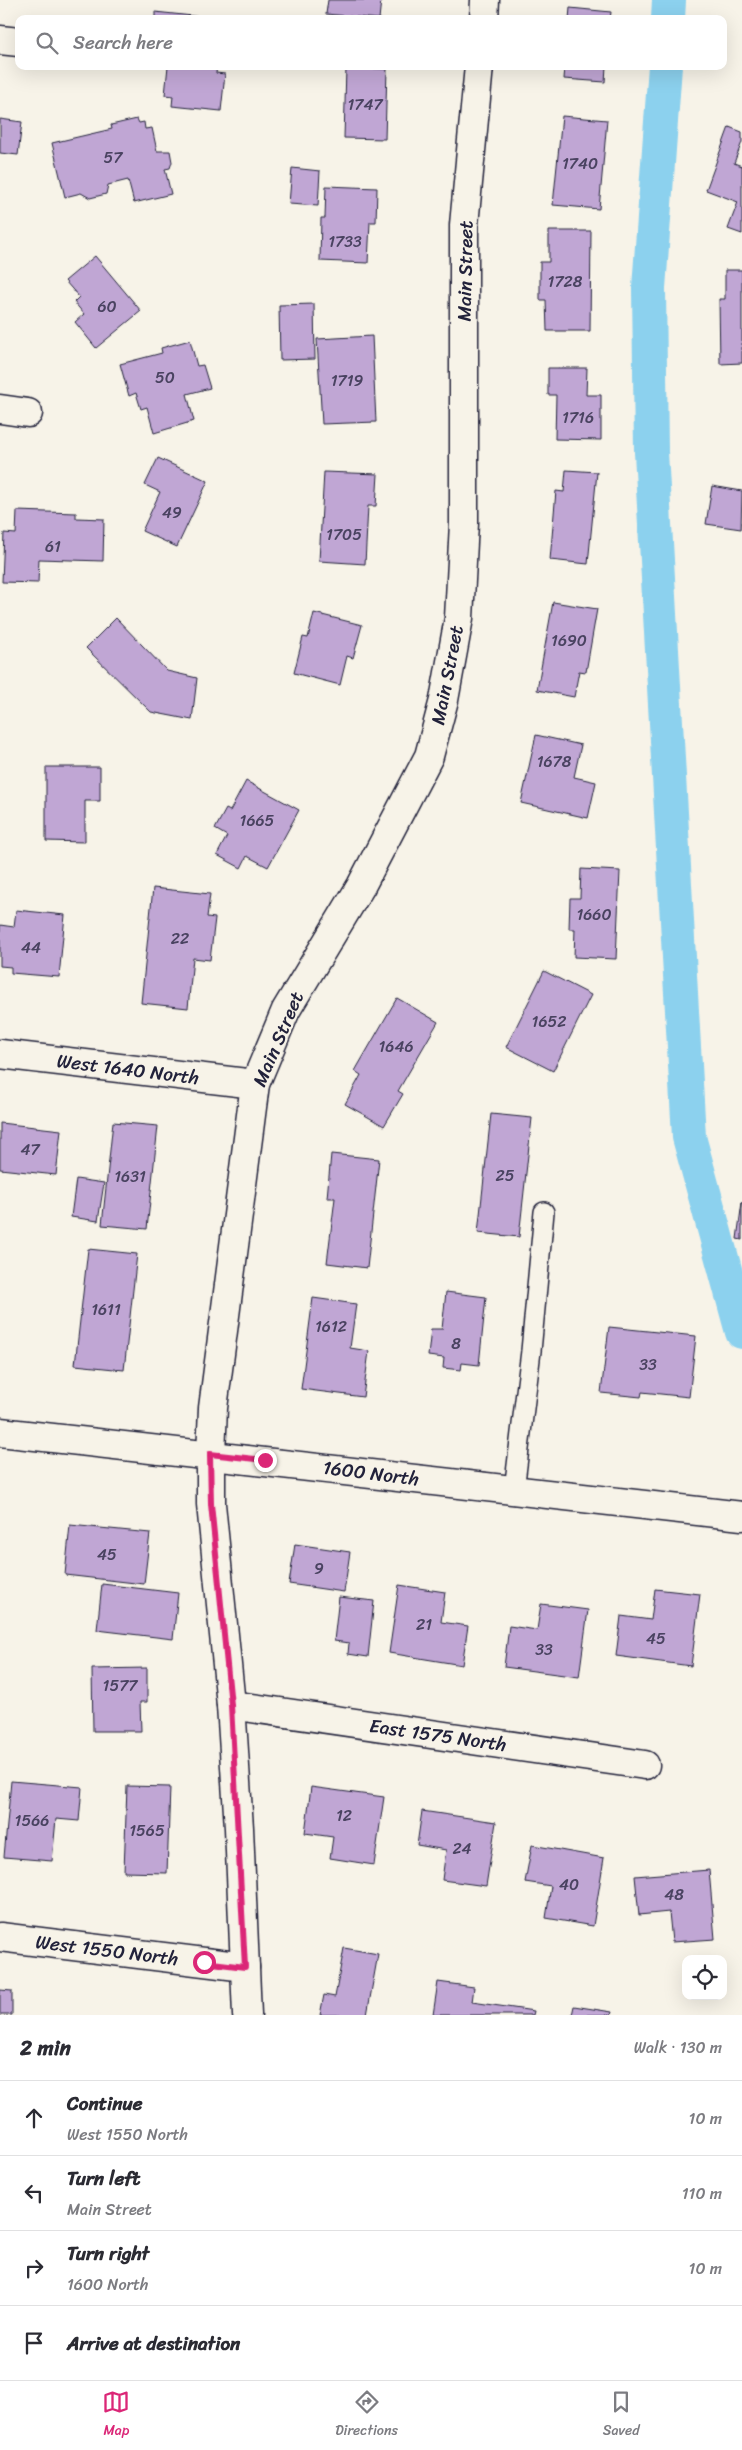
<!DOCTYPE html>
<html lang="en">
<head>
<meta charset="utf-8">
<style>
	body { margin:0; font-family:Sriracha,sans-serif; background:#f7f7f7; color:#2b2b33 }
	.controls { position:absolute; right:15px; bottom:15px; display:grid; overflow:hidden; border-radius:10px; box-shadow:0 5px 20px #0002 }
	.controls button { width:45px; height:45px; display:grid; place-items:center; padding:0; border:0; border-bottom:1px solid #e1e1e2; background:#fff; color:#2b2b33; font:25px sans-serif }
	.stop { position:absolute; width:15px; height:15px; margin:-11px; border:4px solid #db2777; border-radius:50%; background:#fff }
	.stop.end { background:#db2777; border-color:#fff; box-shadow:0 1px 5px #0008 }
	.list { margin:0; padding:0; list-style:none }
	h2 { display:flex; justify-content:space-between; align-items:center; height:65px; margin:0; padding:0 20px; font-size:21px }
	h2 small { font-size:16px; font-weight:400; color:#7c7c81 }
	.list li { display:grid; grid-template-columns:32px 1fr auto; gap:15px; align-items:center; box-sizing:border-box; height:75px; padding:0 20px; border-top:1px solid #e1e1e2 }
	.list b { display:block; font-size:19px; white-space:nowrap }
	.list p { margin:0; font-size:16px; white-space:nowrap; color:#7c7c81 }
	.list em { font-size:16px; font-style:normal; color:#7c7c81 }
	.icon { flex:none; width:28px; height:28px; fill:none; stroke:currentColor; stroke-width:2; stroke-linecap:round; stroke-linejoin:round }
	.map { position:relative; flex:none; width:742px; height:2015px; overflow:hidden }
	.search { position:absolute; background:#fff; box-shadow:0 5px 20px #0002; left:15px; right:15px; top:15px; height:55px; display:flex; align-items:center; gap:12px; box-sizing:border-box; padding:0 18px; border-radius:10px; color:#7c7c81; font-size:19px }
	.sheet { height:365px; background:#fff }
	nav { display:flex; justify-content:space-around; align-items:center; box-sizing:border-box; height:70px; border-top:1px solid #e1e1e2; background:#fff; font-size:14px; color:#7c7c81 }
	nav a { display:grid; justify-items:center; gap:2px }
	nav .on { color:#db2777 }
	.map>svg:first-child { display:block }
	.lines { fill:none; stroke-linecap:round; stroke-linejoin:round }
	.canal { stroke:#8cd1ee; stroke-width:34 }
	.building { fill:#c0a6d4; stroke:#22223b }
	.service-casing { stroke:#22223b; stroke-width:22 }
	.minor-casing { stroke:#22223b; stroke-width:31 }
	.tertiary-casing { stroke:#22223b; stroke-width:31 }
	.secondary-casing { stroke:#22223b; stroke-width:31 }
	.service { stroke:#f7f3e8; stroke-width:19 }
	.minor { stroke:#f7f3e8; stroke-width:28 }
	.tertiary { stroke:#f7f3e8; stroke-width:28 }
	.secondary { stroke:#f7f3e8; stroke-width:28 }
	.route { stroke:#db2777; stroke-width:6 }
	.labels { text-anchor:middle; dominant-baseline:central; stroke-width:4; stroke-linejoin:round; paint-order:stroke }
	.number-label { font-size:16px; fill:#4a4361 }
	.street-label { font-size:19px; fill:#22223b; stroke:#f7f3e8 }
</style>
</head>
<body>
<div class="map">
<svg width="742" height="2015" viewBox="0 0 742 2015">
	<rect width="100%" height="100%" fill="#f7f3e8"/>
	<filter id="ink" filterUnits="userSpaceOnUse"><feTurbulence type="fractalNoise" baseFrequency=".02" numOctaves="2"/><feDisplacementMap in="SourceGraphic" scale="10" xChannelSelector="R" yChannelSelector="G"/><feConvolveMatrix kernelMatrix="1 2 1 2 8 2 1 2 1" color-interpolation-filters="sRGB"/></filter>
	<g filter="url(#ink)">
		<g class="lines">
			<!-- canal -->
			<g class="canal">
				<polyline points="668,19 669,0"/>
				<polyline points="665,66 649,288 651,452 689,1137 742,1332"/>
			</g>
		</g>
		<!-- building -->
		<g class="building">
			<polygon points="328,0 381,0 379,19 326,14"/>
			<polygon points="570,8 611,12 610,19 569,19"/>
			<polygon points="155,12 221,19 155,19"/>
			<polygon points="168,66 217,66 216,73 225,74 221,111 172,106 173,96 165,95"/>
			<polygon points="565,66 606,66 605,82 564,79"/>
			<polygon points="346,68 387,69 385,139 344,138"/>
			<polygon points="562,116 607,120 599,209 553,205"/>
			<polygon points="0,119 22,122 18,155 0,153"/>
			<polygon points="137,119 139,123 144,122 145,129 152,128 157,151 170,151 172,162 170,168 165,169 171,194 134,203 128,180 108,185 106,194 90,198 81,193 65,197 52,143 112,129 111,125"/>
			<polygon points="729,127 742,132 742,142 734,163 742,166 742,234 728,229 738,202 706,190"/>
			<polygon points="292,168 320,171 318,206 289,204"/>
			<polygon points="326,186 377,188 376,222 370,222 368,263 320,261 321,218 325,218"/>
			<polygon points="549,231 591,231 590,331 547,331 546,300 540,300 540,262 549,262"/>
			<polygon points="95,256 141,311 96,348 75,322 84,314 74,302 79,297 65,281"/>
			<polygon points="725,270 742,270 742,363 720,364 719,299 725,299"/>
			<polygon points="314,304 315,359 280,360 279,305"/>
			<polygon points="372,336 376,422 322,424 317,339"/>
			<polygon points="190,340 197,366 203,365 210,388 187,394 194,421 154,433 147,407 141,409 136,393 129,396 120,364 162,353 161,348"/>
			<polygon points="548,368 587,368 586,395 601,395 601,440 555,439 556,395 548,395"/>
			<polygon points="158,458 208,481 177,547 142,531 160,492 145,485"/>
			<polygon points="566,470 597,472 588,564 550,560 556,491 564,492"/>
			<polygon points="324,472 378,474 376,506 368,506 365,564 319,561"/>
			<polygon points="712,486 742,491 741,529 706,524"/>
			<polygon points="17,511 76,513 76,518 104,519 103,561 39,559 38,583 2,582 4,533 16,534"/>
			<polygon points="553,602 597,609 586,672 579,671 574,697 537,690"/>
			<polygon points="314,613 362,625 353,658 347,656 340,685 294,673 303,637 308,638"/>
			<polygon points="116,618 167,671 197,678 192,720 151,712 86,648"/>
			<polygon points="536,735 581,745 574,777 596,782 588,818 521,803"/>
			<polygon points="46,767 100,767 100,801 85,801 85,842 46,841"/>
			<polygon points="246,781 299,810 268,867 247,856 241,868 217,855 227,836 215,829 226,809 230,811"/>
			<polygon points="581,869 620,871 616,959 574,957 575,929 569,929 570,898 580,898"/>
			<polygon points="153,888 210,894 207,917 215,918 210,960 193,958 188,1008 141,1003"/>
			<polygon points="16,910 65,915 59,977 11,973 11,967 0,966 0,925 14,927"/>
			<polygon points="544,971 591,995 553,1071 506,1047"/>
			<polygon points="397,998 438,1022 398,1091 403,1094 384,1126 345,1104 361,1075 355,1071"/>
			<polygon points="491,1114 532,1118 519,1237 478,1233"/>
			<polygon points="113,1122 158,1126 147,1229 102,1225"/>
			<polygon points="0,1123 61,1130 56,1175 0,1169"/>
			<polygon points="331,1154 379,1159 367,1268 327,1263 335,1198 327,1198"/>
			<polygon points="76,1179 104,1183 98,1221 71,1217"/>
			<polygon points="742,1202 742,1240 737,1239"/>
			<polygon points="88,1249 137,1254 124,1370 75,1365"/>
			<polygon points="446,1292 486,1297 479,1365 462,1363 461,1370 443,1368 444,1358 428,1356 431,1329 442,1329"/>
			<polygon points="313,1298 356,1304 350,1348 369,1351 363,1397 301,1389"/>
			<polygon points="609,1327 696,1336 689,1397 642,1392 641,1397 601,1393"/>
			<polygon points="70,1525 150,1533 144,1584 65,1575"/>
			<polygon points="295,1544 350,1552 344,1592 289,1584"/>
			<polygon points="102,1584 178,1593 173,1639 97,1630"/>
			<polygon points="399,1585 445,1592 441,1622 468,1626 462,1665 389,1653"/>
			<polygon points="655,1589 700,1594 691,1666 616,1656 621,1616 651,1620"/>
			<polygon points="339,1597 374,1601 368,1657 348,1654 349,1643 334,1641"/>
			<polygon points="541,1604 588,1610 579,1677 504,1667 509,1626 537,1630"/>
			<polygon points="147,1668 147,1702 140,1702 141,1731 93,1731 92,1669"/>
			<polygon points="11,1781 82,1787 79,1821 56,1819 52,1861 4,1857"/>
			<polygon points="127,1786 170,1787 167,1873 124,1872"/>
			<polygon points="311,1787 384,1797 374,1865 330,1858 333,1837 305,1833"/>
			<polygon points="422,1811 496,1822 486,1886 442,1880 446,1850 417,1845"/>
			<polygon points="532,1845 604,1858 593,1926 546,1918 551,1886 525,1882"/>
			<polygon points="709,1870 715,1939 672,1942 669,1912 639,1915 635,1876"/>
			<polygon points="344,1948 378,1954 367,2015 320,2015 324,1995 335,1997"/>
			<polygon points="438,1982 474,1987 472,2002 534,2011 533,2015 433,2015"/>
			<polygon points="0,1990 12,1991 12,2015 0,2015"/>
			<polygon points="574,2006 612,2012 611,2015 572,2015"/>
		</g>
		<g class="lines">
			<defs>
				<polyline id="service" points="514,1490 531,1351 544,1212"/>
				<g id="minor">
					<polyline points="0,40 19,42"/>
					<polyline points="0,409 28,413"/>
					<polyline points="0,1054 255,1084"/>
					<polyline points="231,1705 645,1765"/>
					<polyline points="0,1937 245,1967"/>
				</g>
				<g id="tertiary">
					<polyline points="484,19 485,0"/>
					<polyline points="247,2015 239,1828 231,1705 211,1504 211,1454 213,1408 255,1084 286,1010 361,886 429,756 444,700 459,618 464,523 464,225 479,66"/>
				</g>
				<polyline id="secondary" points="0,1432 742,1516"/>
			</defs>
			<!-- service casing -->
			<use href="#service" class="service-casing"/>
			<!-- minor casing -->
			<use href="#minor" class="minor-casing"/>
			<!-- tertiary casing -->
			<use href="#tertiary" class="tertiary-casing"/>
			<!-- secondary casing -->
			<use href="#secondary" class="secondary-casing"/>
			<!-- service -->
			<use href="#service" class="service"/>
			<!-- minor -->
			<use href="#minor" class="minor"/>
			<!-- tertiary -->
			<use href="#tertiary" class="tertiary"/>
			<!-- secondary -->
			<use href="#secondary" class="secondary"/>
		</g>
	</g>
	<g class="lines" filter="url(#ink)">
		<!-- route -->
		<polyline class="route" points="204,1962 245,1967 231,1705 211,1504 210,1454 265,1460"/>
	</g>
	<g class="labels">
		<!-- number labels -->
		<g class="number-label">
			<text x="365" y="104">1747</text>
			<text x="113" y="157">57</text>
			<text x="580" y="163">1740</text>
			<text x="345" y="241">1733</text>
			<text x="565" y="281">1728</text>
			<text x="107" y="306">60</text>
			<text x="165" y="377">50</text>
			<text x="347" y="380">1719</text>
			<text x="578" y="417">1716</text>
			<text x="172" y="512">49</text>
			<text x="344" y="534">1705</text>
			<text x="53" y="546">61</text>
			<text x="569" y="640">1690</text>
			<text x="554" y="761">1678</text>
			<text x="257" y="820">1665</text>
			<text x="594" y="914">1660</text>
			<text x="180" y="938">22</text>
			<text x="31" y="947">44</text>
			<text x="549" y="1021">1652</text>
			<text x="396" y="1046">1646</text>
			<text x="30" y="1149">47</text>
			<text x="505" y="1175">25</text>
			<text x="130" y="1176">1631</text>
			<text x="106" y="1309">1611</text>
			<text x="331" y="1326">1612</text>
			<text x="456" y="1343">8</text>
			<text x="648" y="1364">33</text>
			<text x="107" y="1554">45</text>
			<text x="319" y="1568">9</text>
			<text x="424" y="1624">21</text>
			<text x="656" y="1638">45</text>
			<text x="544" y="1649">33</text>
			<text x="120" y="1685">1577</text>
			<text x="344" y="1815">12</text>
			<text x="32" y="1820">1566</text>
			<text x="147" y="1830">1565</text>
			<text x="462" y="1848">24</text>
			<text x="569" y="1884">40</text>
			<text x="674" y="1894">48</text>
		</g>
		<!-- street labels -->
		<g class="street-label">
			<text transform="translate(465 271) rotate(-89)">Main Street</text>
			<text transform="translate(447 675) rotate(-79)">Main Street</text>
			<text transform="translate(278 1039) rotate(-67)">Main Street</text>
			<text transform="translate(128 1069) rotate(7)">West 1640 North</text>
			<text transform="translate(371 1473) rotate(7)">1600 North</text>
			<text transform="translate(438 1735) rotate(8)">East 1575 North</text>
			<text transform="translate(107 1950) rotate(7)">West 1550 North</text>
		</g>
	</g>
</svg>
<div class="controls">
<button><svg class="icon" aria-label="locate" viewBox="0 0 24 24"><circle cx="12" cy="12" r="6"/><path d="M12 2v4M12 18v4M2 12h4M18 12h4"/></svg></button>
</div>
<div class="stop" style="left:204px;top:1962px"></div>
<div class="stop end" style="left:265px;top:1460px"></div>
<div class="search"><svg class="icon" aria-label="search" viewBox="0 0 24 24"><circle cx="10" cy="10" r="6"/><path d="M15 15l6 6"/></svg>Search here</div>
</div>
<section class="sheet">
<h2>2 min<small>Walk · 130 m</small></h2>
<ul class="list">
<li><svg class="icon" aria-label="ahead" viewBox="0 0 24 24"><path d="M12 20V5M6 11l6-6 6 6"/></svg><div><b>Continue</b><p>West 1550 North</p></div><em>10 m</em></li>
<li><svg class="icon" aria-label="left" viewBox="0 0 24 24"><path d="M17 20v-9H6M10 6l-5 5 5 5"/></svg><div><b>Turn left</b><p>Main Street</p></div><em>110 m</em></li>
<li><svg class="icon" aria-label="right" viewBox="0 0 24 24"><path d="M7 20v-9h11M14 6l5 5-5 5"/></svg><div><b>Turn right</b><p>1600 North</p></div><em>10 m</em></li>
<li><svg class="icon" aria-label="arrive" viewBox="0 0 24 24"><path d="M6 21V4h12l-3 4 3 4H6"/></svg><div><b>Arrive at destination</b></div></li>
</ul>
</section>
<nav>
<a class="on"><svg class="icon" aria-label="map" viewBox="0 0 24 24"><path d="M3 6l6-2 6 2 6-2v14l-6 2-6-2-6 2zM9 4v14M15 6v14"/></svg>Map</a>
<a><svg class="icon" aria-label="directions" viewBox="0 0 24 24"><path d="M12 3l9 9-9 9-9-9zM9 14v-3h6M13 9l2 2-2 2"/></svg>Directions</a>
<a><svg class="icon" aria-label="saved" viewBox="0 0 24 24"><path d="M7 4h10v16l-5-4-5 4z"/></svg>Saved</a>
</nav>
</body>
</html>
